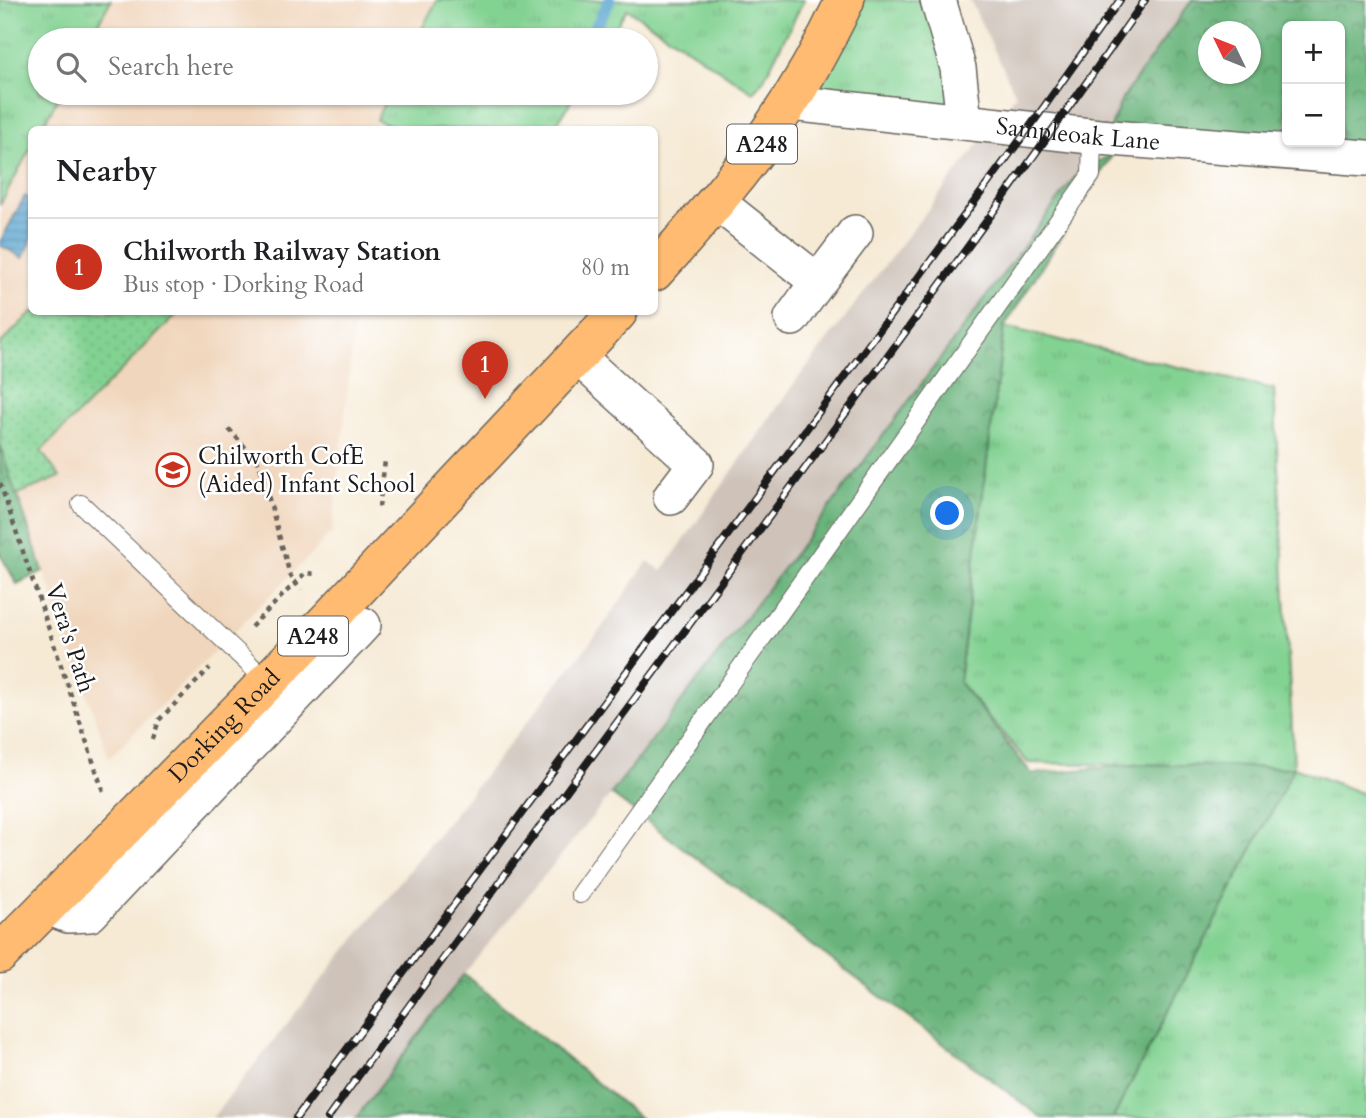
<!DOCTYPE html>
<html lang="en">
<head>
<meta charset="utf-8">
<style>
	body { margin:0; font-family:Cardo,serif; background:#f6f6f6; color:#202124 }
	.controls { position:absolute; right:21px; top:21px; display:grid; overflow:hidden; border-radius:10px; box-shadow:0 2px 5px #0004 }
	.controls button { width:63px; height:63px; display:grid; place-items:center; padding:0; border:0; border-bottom:2px solid #e0e0e0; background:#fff; color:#202124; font:35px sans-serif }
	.compass { position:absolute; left:1198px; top:21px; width:63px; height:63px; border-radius:50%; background:#fff; box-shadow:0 2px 5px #0004; rotate:313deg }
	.you { position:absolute; left:948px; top:514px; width:24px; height:24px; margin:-18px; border:5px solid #fff; border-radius:50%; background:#1a73e8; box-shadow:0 0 0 10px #1a73e833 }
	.badge { display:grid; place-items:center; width:46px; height:46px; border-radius:50%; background:#c8321e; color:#fff; font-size:23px; font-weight:700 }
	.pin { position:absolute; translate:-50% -58px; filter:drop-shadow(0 2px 4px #0008) }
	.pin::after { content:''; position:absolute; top:37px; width:24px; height:21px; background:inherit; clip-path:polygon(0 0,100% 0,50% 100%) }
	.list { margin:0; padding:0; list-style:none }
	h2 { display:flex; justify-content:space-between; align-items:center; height:91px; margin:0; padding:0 28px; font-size:30px }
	h2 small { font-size:23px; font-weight:400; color:#757577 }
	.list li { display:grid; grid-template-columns:46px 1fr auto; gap:21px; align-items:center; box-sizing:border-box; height:98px; padding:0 28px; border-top:2px solid #e0e0e0 }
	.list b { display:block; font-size:26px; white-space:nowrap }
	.list p { margin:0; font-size:23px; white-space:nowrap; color:#757577 }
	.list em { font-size:23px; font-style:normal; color:#757577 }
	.icon { flex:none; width:38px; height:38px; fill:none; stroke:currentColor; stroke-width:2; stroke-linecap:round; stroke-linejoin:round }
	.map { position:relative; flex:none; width:1366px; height:1118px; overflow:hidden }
	.search { position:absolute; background:#fff; box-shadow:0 2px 5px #0004; left:28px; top:28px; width:630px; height:77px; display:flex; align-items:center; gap:18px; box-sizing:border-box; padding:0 24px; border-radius:38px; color:#757577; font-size:26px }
	.panel { position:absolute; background:#fff; box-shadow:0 2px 5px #0004; left:28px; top:126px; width:630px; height:189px; border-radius:10px }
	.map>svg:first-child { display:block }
	.built { fill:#f0d6bc }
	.railway { fill:#cec2b9 }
	.grass { fill:url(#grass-tufts); stroke:#4f7757; stroke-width:2 }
	.forest { fill:url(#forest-crowns); stroke:#42684c; stroke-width:2; fill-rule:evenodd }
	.park { fill:url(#park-dots); stroke:#4f7757; stroke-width:2 }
	.water { fill:url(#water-rules); stroke:#385f75; stroke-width:2 }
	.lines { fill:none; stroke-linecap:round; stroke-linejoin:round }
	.stream { stroke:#55a2ce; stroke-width:12 }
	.lane-casing { stroke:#68645d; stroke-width:20 }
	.street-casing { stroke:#68645d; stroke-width:38 }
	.primary-casing { stroke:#68645d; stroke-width:41 }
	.path { stroke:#68645d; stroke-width:4.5; stroke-dasharray:5 5; stroke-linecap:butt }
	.lane { stroke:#fff; stroke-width:18 }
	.street { stroke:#fff; stroke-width:35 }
	.primary { stroke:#ffbb71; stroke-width:38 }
	.rail-casing { stroke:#1c1c1c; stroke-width:8 }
	.rail { stroke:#fff; stroke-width:5; stroke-dasharray:16; stroke-linecap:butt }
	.labels { text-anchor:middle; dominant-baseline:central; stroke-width:5; stroke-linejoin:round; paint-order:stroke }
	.shield { fill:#fff; stroke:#606060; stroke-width:2 }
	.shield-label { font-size:23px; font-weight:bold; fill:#1c1c1c }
	.street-label { font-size:24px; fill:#1c1c1c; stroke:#fff }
	.poi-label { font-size:24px; fill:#1c1c1c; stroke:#fff; text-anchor:start }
</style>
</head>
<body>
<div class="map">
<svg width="1366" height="1118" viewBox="0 0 1366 1118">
	<defs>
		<pattern id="grass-tufts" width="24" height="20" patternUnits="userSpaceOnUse" patternTransform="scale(1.75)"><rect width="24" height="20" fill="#82d292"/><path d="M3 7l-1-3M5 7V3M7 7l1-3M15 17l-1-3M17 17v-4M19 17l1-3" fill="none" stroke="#70b47d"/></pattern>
		<pattern id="forest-crowns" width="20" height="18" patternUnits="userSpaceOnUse" patternTransform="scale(1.75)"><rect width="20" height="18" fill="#69b47c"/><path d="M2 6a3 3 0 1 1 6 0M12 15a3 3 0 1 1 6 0" fill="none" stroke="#569265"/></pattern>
		<pattern id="park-dots" width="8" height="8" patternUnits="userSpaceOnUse" patternTransform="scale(1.75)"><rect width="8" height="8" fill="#82d292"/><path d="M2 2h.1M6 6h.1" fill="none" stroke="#70b47d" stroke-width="1.8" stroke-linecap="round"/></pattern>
		<pattern id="water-rules" width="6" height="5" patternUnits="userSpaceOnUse" patternTransform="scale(1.75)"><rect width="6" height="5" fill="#55a2ce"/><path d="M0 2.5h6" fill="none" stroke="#4683a6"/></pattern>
	</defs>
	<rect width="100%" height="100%" fill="#fff"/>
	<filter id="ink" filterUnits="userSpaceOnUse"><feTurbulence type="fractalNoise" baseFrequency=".0143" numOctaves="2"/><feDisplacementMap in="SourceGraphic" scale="14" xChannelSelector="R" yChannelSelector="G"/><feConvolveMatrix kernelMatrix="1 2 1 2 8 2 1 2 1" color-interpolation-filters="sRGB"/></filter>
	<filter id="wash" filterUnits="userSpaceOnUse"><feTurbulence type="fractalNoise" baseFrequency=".00686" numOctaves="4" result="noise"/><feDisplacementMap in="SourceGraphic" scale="28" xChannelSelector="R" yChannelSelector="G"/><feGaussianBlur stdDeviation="1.57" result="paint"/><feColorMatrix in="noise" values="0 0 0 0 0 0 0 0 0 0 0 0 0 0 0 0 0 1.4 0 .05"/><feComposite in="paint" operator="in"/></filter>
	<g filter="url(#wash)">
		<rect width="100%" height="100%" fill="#f6ead5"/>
		<!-- built -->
		<g class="built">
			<polygon points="111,0 437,0 416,40 89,40"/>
			<polygon points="61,93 389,93 376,120 375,129 41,130"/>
			<polygon points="31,147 32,312 356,312 332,533 109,758 0,444 0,205"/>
		</g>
		<!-- railway -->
		<polygon class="railway" points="970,0 1225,0 1142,112 1116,114 1081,169 824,515 611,794 464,974 356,1118 212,1118 597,634 648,561 662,571 793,385 1016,95"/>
		<!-- grass -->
		<g class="grass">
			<polygon points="0,0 111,0 89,40 40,40 40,93 61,93 41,129 32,130 31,147 0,205"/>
			<polygon points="437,0 804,0 763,81 753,92 627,9 608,40 416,40"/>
			<polygon points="845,0 938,0 964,103 791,103"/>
			<polygon points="389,93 576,93 553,130 397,129 376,120"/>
			<polygon points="1004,327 1274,389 1294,767 1366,795 1366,1118 1113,1118 1293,768 1028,763 959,682"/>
		</g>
		<!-- forest -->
		<g class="forest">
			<path d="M 1192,0 L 1366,0 L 1366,150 L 1106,138 L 1122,99 ZM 1287,26 L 1340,26 L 1340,142 L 1287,142 ZM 1208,32 L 1250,32 L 1250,74 L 1208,74 Z"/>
			<polygon points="1113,154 1004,327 959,682 1032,774 1142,764 1294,768 1113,1118 1042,1118 611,794 824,515 1081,169"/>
			<polygon points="0,444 43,571 17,584 0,554"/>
			<polygon points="464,974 640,1118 356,1118"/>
		</g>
		<!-- park -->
		<polygon class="park" points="32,312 179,312 41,451 60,477 16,495 0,444 0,344"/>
		<!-- water -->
		<polygon class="water" points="25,196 31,200 31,242 23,258 0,245 0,242"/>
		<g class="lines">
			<!-- stream -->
			<polyline class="stream" points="589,40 610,0"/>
		</g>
	</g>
	<g filter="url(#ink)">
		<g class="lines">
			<defs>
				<g id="lane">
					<polyline points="81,504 268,682"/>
					<polyline points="580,894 1091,175 1092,137"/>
				</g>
				<g id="street">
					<polyline points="938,0 958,68 964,121"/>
					<path id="s1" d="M 791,103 L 1099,137 L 1366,158"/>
					<polyline points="717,202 818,282 792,318"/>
					<polyline points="818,282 855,233"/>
					<polyline points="577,356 696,464 671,497"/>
					<polyline points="47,907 68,915 90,914 363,625"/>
				</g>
				<g id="primary">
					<path d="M 654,272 C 735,184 795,108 845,0"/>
					<path id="s2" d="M 0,954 L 330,618 L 618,312"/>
				</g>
			</defs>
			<!-- lane casing -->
			<use href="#lane" class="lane-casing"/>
			<!-- street casing -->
			<use href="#street" class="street-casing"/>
			<!-- primary casing -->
			<use href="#primary" class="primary-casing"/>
			<!-- path -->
			<g class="path">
				<polyline points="229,429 259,463 290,575 301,590"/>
				<polyline points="0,483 103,791"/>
				<polyline points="379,507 385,461"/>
				<polyline points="251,627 305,573 318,574"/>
				<polyline points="153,739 159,720 210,668"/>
			</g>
			<!-- lane -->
			<use href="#lane" class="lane"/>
			<!-- street -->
			<use href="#street" class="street"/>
			<!-- primary -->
			<use href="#primary" class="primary"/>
			<defs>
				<g id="rail">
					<polyline points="296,1118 1029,128 1120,0"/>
					<path d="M 328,1118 C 597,742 879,377 1145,0"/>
				</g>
			</defs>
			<!-- rail casing -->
			<use href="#rail" class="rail-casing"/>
			<!-- rail -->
			<use href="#rail" class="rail"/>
		</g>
	</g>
	<!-- icons -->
	<defs>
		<symbol id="school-ring" viewBox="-11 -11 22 22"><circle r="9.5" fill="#fff" stroke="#c8321e" stroke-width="1.5"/><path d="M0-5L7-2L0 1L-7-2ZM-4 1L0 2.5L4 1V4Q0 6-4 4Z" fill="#c8321e"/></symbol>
	</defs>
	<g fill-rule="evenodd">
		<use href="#school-ring" x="154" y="451" width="38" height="38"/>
	</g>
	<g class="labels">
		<!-- shield labels -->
		<g class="shield">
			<rect x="727" y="124.5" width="70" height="39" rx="5"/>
			<rect x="278" y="616.5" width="70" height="39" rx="5"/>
		</g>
		<g class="shield-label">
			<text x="762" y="144">A248</text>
			<text x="313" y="636">A248</text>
		</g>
		<!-- street labels -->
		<g class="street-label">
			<text stroke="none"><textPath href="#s1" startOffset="289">Sampleoak Lane</textPath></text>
			<text transform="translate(70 638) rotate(72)">Vera's Path</text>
			<text stroke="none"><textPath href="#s2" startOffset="320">Dorking Road</textPath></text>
		</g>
		<!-- poi labels -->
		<g class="poi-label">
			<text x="198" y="456">Chilworth CofE<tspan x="198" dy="28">(Aided) Infant School</tspan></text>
		</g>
	</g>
</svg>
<div class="controls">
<button>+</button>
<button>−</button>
</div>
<svg class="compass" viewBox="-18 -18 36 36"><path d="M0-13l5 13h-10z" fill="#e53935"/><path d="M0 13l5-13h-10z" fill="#757577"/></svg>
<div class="you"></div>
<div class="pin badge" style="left:485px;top:399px">1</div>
<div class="search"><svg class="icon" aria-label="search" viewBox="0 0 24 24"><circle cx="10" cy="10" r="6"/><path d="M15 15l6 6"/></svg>Search here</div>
<section class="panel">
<h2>Nearby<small></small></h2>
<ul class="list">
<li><span class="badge">1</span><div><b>Chilworth Railway Station</b><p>Bus stop · Dorking Road</p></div><em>80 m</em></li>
</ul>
</section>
</div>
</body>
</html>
